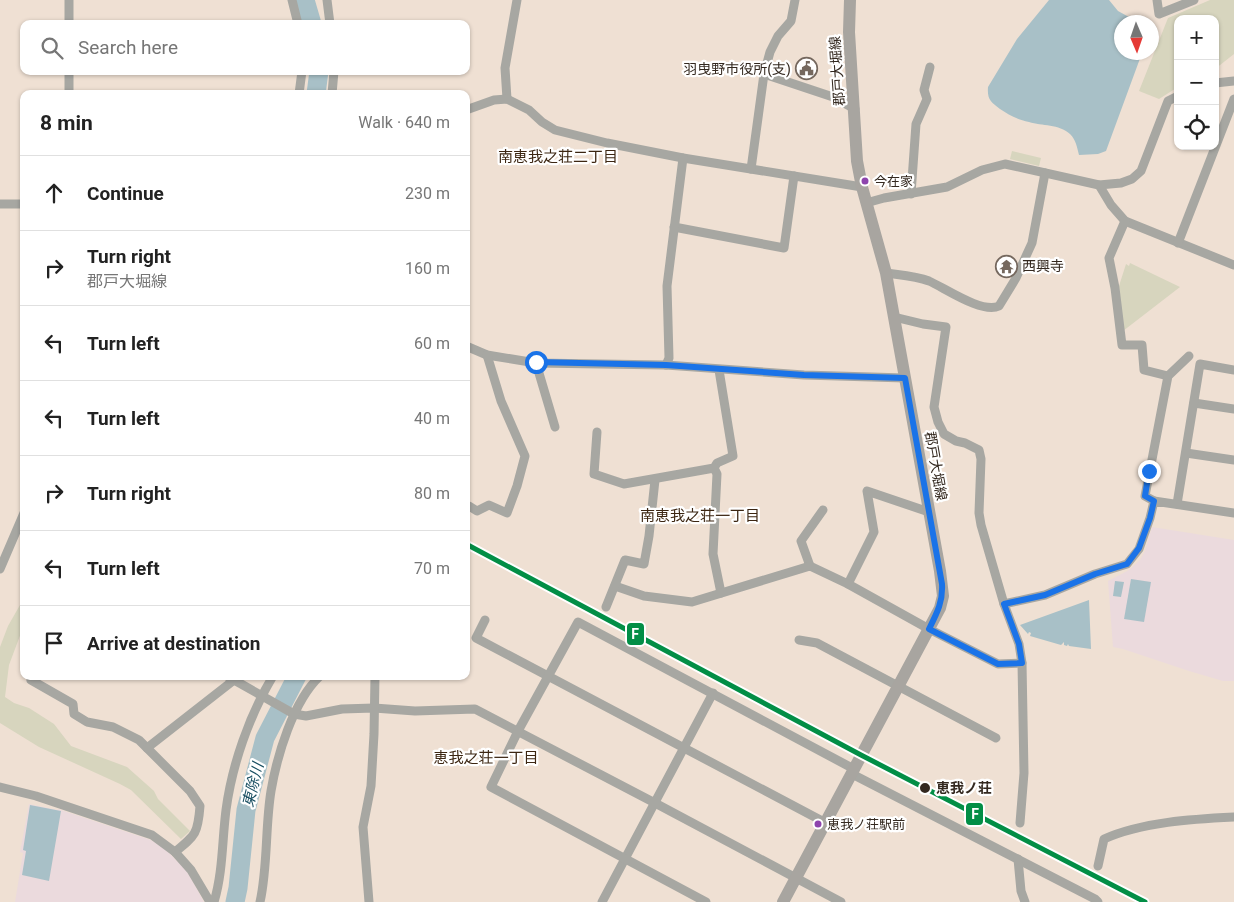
<!DOCTYPE html>
<html lang="en">
<head>
<meta charset="utf-8">
<style>
	body { margin:0; font-family:Roboto,"Noto Sans JP",sans-serif; background:#f2f2f2; color:#222 }
	.controls { position:absolute; right:15px; top:15px; display:grid; overflow:hidden; border-radius:10px; box-shadow:0 1px 4px #0004 }
	.controls button { width:45px; height:45px; display:grid; place-items:center; padding:0; border:0; border-bottom:1px solid #e0e0e0; background:#fff; color:#222; font:25px sans-serif }
	.compass { position:absolute; left:1114px; top:15px; width:45px; height:45px; border-radius:50%; background:#fff; box-shadow:0 1px 4px #0004; rotate:178deg }
	.stop { position:absolute; width:15px; height:15px; margin:-11px; border:4px solid #1a73e8; border-radius:50%; background:#fff }
	.stop.end { background:#1a73e8; border-color:#fff; box-shadow:0 1px 5px #0008 }
	.list { margin:0; padding:0; list-style:none }
	h2 { display:flex; justify-content:space-between; align-items:center; height:65px; margin:0; padding:0 20px; font-size:21px }
	h2 small { font-size:16px; font-weight:400; color:#767676 }
	.list li { display:grid; grid-template-columns:32px 1fr auto; gap:15px; align-items:center; box-sizing:border-box; height:75px; padding:0 20px; border-top:1px solid #e0e0e0 }
	.list b { display:block; font-size:19px; white-space:nowrap }
	.list p { margin:0; font-size:16px; white-space:nowrap; color:#767676 }
	.list em { font-size:16px; font-style:normal; color:#767676 }
	.icon { flex:none; width:28px; height:28px; fill:none; stroke:currentColor; stroke-width:2; stroke-linecap:round; stroke-linejoin:round }
	.map { position:relative; flex:none; width:1234px; height:902px; overflow:hidden }
	.search { position:absolute; background:#fff; box-shadow:0 1px 4px #0004; left:20px; top:20px; width:450px; height:55px; display:flex; align-items:center; gap:12px; box-sizing:border-box; padding:0 18px; border-radius:10px; color:#767676; font-size:19px }
	.panel { position:absolute; background:#fff; box-shadow:0 1px 4px #0004; left:20px; top:90px; width:450px; height:590px; border-radius:10px }
	.map>svg:first-child { display:block }
	.education { fill:#ebdadd }
	.green { fill:#d7d5be }
	.water { fill:#a8c0c7 }
	.lines { fill:none; stroke-linecap:round; stroke-linejoin:round }
	.river { stroke:#a8c0c7; stroke-width:19 }
	.street { stroke:#a7a7a2; stroke-width:9 }
	.secondary { stroke:#a8a5a0; stroke-width:12 }
	.rail-1-casing { stroke:#fff; stroke-width:9 }
	.rail-1 { stroke:#028e46; stroke-width:5 }
	.route { stroke:#1a73e8; stroke-width:6 }
	.bus-dot { fill:#8e44ad; stroke:#fff; stroke-width:2 }
	.stop-dot { fill:#33281f; stroke:#fff; stroke-width:2 }
	.labels { text-anchor:middle; dominant-baseline:central; stroke-width:4.5; stroke-linejoin:round; paint-order:stroke }
	.bus-label { font-size:13px; fill:#33281f; stroke:#fff; text-anchor:start }
	.poi-label { font-size:14px; fill:#33281f; stroke:#fff; text-anchor:end }
	.street-label { font-size:14px; fill:#33281f; stroke:#fff }
	.stop-label { font-size:14px; font-weight:bold; fill:#33281f; stroke:#fff; text-anchor:start }
	.neighbourhood-label { font-size:15px; fill:#3c2612; stroke:#fff }
	.water-label { font-size:15px; font-style:italic; fill:#184e61; stroke:#fff }
	.line-badge { stroke:#fff; stroke-width:2 }
	.badge-label { font-size:14px; text-anchor:middle; font-weight:bold; fill:#fff }
</style>
</head>
<body>
<div class="map">
<svg width="1234" height="902" viewBox="0 0 1234 902">
	<rect width="100%" height="100%" fill="#efe0d3"/>
	<!-- education -->
	<g class="education">
		<polygon points="1152,527 1234,540 1234,681 1223,681 1189,671 1123,649 1113,647 1108,581 1129,570 1140,560 1145,551"/>
		<polygon points="29,804 58,810 58,809 151,840 165,849 187,871 204,902 15,902 23,853 20,852"/>
	</g>
	<!-- green -->
	<g class="green">
		<polygon points="1210,0 1234,0 1234,54 1215,69 1215,19 1178,19 1178,87 1159,99 1139,91 1168,18"/>
		<polygon points="1012,151 1041,158 1039,166 1010,159"/>
		<polygon points="1130,263 1180,287 1123,331 1119,286 1126,264 1129,266"/>
		<polygon points="24,598 24,625 9,665 5,697 14,703 29,708 54,724 71,746 127,767 154,791 158,799 190,831 181,839 131,790 120,784 39,747 0,723 0,647 8,626"/>
	</g>
	<!-- water -->
	<g class="water">
		<path d="M 1049,0 L 1109,0 L 1118,11 L 1138,22 L 1122,22 L 1122,52 L 1142,53 L 1106,151 L 1098,154 L 1079,155 C 1077,147 1076,140 1070,134 C 1059,124 1042,126 1029,122 C 1018,120 1009,115 1000,109 C 991,102 987,100 988,87 L 1017,39 Z"/>
		<polygon points="1131,579 1151,582 1144,622 1124,619"/>
		<polygon points="1115,581 1124,582 1121,597 1113,596"/>
		<polygon points="1089,600 1091,649 1069,646 1068,644 1067,646 1064,645 1064,642 1061,645 1030,636 1031,633 1029,632 1028,634 1020,625"/>
		<polygon points="30,805 61,811 49,881 22,875 26,851 23,850"/>
	</g>
	<g class="lines">
		<!-- river -->
		<g class="river">
			<polyline points="305,0 312,24"/>
			<polyline points="316,94 319,71"/>
			<polyline points="235,902 238,888 246,810 265,738 297,676"/>
		</g>
		<!-- street -->
		<g class="street">
			<polyline points="292,0 298,24"/>
			<polyline points="327,0 330,24"/>
			<polyline points="1157,0 1159,14 1194,0"/>
			<polyline points="69,24 69,0"/>
			<polyline points="764,74 833,97 855,109"/>
			<polyline points="1215,83 1234,81"/>
			<polyline points="69,94 69,71"/>
			<polyline points="299,94 302,71"/>
			<polyline points="332,94 334,71"/>
			<polyline points="507,99 505,68 517,0"/>
			<polyline points="466,110 494,100 507,99 529,110 542,122 555,130 607,143 683,158 862,187"/>
			<polyline points="751,169 764,74 770,52 778,36 791,21 795,0"/>
			<polyline points="1099,185 1111,205 1125,221 1234,265"/>
			<polyline points="911,194 916,124 927,99 924,90 930,67"/>
			<polyline points="866,203 884,198 947,187 982,170 1005,164 1099,185 1121,183 1132,179 1141,171 1168,101 1178,96"/>
			<polyline points="0,204 24,204"/>
			<polyline points="1125,221 1109,258 1115,288 1122,345 1142,345 1144,370 1168,376"/>
			<polyline points="674,227 784,248 794,176"/>
			<polyline points="1178,243 1234,99"/>
			<path d="M 886,273 C 900,275 916,276 929,281 C 945,288 982,314 999,306 L 1016,278 L 1032,243 L 1045,173"/>
			<polyline points="894,317 923,324 946,327 934,407 938,422 944,434 956,441 965,443 979,450 981,459 979,513 981,525 1004,604"/>
			<polyline points="466,346 487,355 536,363 666,365 804,375 905,378"/>
			<polyline points="536,363 555,427"/>
			<polyline points="666,365 669,358 667,286 683,158"/>
			<polyline points="1194,403 1234,409"/>
			<polyline points="597,432 594,474 624,484 714,468 717,463 733,456 719,370"/>
			<polyline points="1186,453 1234,460"/>
			<polyline points="714,468 717,474 713,554 721,593"/>
			<polyline points="1154,501 1145,496 1168,376 1189,356"/>
			<polyline points="1177,504 1200,364 1234,370"/>
			<polyline points="469,506 477,511 489,505 507,513 517,486 525,456 501,401 487,355"/>
			<polyline points="810,566 801,541 823,510"/>
			<polyline points="0,569 24,513"/>
			<polyline points="848,584 874,532 867,491 929,512"/>
			<polyline points="615,586 644,596 692,602 810,566 848,584 929,629 998,664 1022,663"/>
			<polyline points="606,607 625,560 644,564 649,536 655,480"/>
			<polyline points="485,620 476,638 826,823"/>
			<polyline points="799,640 817,643 996,738"/>
			<path d="M 33,676 L 31,680 L 73,704 L 74,714 L 87,722 L 113,727 L 139,740 L 190,791 L 200,806 C 198,833 196,835 175,852"/>
			<polyline points="227,676 294,714 306,716 342,709 374,708 415,711 475,709 655,803 841,902"/>
			<polyline points="147,748 234,680"/>
			<polyline points="852,774 1095,899 1098,902"/>
			<polyline points="0,787 36,796 152,835 175,852 191,870 210,902"/>
			<polyline points="1020,823 1024,773 1022,663 1019,644 1004,604 1045,595 1095,574 1127,564 1139,549 1150,518 1154,501 1234,513"/>
			<polyline points="1018,859 1021,891 1025,902"/>
			<path d="M 1098,866 L 1104,839 C 1142,822 1193,819 1234,817"/>
			<path d="M 214,902 C 223,872 222,841 226,810 C 232,765 249,716 273,676"/>
			<path d="M 260,902 C 268,866 265,828 271,791 C 277,756 293,701 320,676"/>
			<polyline points="369,902 363,827 371,786 374,734 375,676"/>
			<polyline points="602,902 713,693"/>
			<polyline points="706,902 491,787 518,731 578,622 854,769"/>
		</g>
		<!-- secondary -->
		<polyline class="secondary" points="783,902 940,608 943,596 940,571 886,273 862,187 857,161 849,32 850,0"/>
		<defs>
			<polyline id="rail-1" points="466,544 861,755 1145,902"/>
		</defs>
		<!-- rail-1 casing -->
		<use href="#rail-1" class="rail-1-casing"/>
		<!-- rail-1 -->
		<use href="#rail-1" class="rail-1"/>
	</g>
	<g class="lines">
		<!-- route -->
		<path class="route" d="M 536,362 L 666,365 L 804,375 L 905,378 L 942,584 C 943,602 937,613 929,629 L 998,664 L 1022,663 L 1019,644 L 1004,604 L 1045,595 L 1095,574 L 1127,564 L 1139,548 L 1150,518 L 1154,501 L 1145,496 L 1149,471"/>
	</g>
	<!-- icons -->
	<defs>
		<symbol id="civic-ring" viewBox="-11 -11 22 22"><circle r="9.5" fill="#fff" stroke="#75685e" stroke-width="1.5"/><path d="M-.6-6.5H3V-4.5H.6V-3L4-1V1h2V6H-6V1h2V-1L-.6-3ZM-1.2 2.5V6h2.4V2.5Z" fill="#75685e"/></symbol>
		<symbol id="temple-ring" viewBox="-11 -11 22 22"><circle r="9.5" fill="#fff" stroke="#75685e" stroke-width="1.5"/><path d="M0-6L5-2H3V0L6.5 2.5H4V6H1.5V3h-3V6H-4V2.5H-6.5L-3 0V-2H-5Z" fill="#75685e"/></symbol>
	</defs>
	<g fill-rule="evenodd">
		<use href="#civic-ring" x="794" y="56" width="25" height="25"/>
		<use href="#temple-ring" x="994" y="254" width="25" height="25"/>
	</g>
	<!-- markers -->
	<g class="bus-dot">
		<circle cx="865" cy="181" r="4.5"/>
		<circle cx="818" cy="824" r="4.5"/>
	</g>
	<circle class="stop-dot" cx="925" cy="788" r="6"/>
	<g class="labels">
		<!-- bus labels -->
		<g class="bus-label">
			<text x="874" y="181">今在家</text>
			<text x="827" y="824">恵我ノ荘駅前</text>
		</g>
		<!-- poi labels -->
		<g class="poi-label">
			<text x="791" y="69">羽曳野市役所(支)</text>
			<text x="1022" y="266" text-anchor="start">西興寺</text>
		</g>
		<!-- street labels -->
		<g class="street-label">
			<text transform="translate(837 71) rotate(-94)">郡戸大堀線</text>
			<text transform="translate(936 466) rotate(80)">郡戸大堀線</text>
		</g>
		<!-- stop labels -->
		<g class="stop-label">
			<text x="936" y="788">恵我ノ荘</text>
		</g>
		<!-- neighbourhood labels -->
		<g class="neighbourhood-label">
			<text x="558" y="157">南恵我之荘二丁目</text>
			<text x="700" y="516">南恵我之荘一丁目</text>
			<text x="486" y="758">恵我之荘一丁目</text>
		</g>
		<!-- water labels -->
		<g class="water-label">
			<text transform="translate(253 785) rotate(-76)">東除川</text>
		</g>
	</g>
	<g class="line-badge">
		<rect x="626" y="622" width="19" height="24" rx="5" fill="#028e46"/>
		<rect x="965" y="802" width="19" height="24" rx="5" fill="#028e46"/>
	</g>
	<g class="badge-label">
		<text x="635" y="639">F</text>
		<text x="975" y="819">F</text>
	</g>
</svg>
<div class="controls">
<button>+</button>
<button>−</button>
<button><svg class="icon" aria-label="locate" viewBox="0 0 24 24"><circle cx="12" cy="12" r="6"/><path d="M12 2v4M12 18v4M2 12h4M18 12h4"/></svg></button>
</div>
<svg class="compass" viewBox="-18 -18 36 36"><path d="M0-13l5 13h-10z" fill="#e53935"/><path d="M0 13l5-13h-10z" fill="#767676"/></svg>
<div class="stop" style="left:536px;top:362px"></div>
<div class="stop end" style="left:1149px;top:471px"></div>
<div class="search"><svg class="icon" aria-label="search" viewBox="0 0 24 24"><circle cx="10" cy="10" r="6"/><path d="M15 15l6 6"/></svg>Search here</div>
<section class="panel">
<h2>8 min<small>Walk · 640 m</small></h2>
<ul class="list">
<li><svg class="icon" aria-label="ahead" viewBox="0 0 24 24"><path d="M12 20V5M6 11l6-6 6 6"/></svg><div><b>Continue</b></div><em>230 m</em></li>
<li><svg class="icon" aria-label="right" viewBox="0 0 24 24"><path d="M7 20v-9h11M14 6l5 5-5 5"/></svg><div><b>Turn right</b><p>郡戸大堀線</p></div><em>160 m</em></li>
<li><svg class="icon" aria-label="left" viewBox="0 0 24 24"><path d="M17 20v-9H6M10 6l-5 5 5 5"/></svg><div><b>Turn left</b></div><em>60 m</em></li>
<li><svg class="icon" aria-label="left" viewBox="0 0 24 24"><path d="M17 20v-9H6M10 6l-5 5 5 5"/></svg><div><b>Turn left</b></div><em>40 m</em></li>
<li><svg class="icon" aria-label="right" viewBox="0 0 24 24"><path d="M7 20v-9h11M14 6l5 5-5 5"/></svg><div><b>Turn right</b></div><em>80 m</em></li>
<li><svg class="icon" aria-label="left" viewBox="0 0 24 24"><path d="M17 20v-9H6M10 6l-5 5 5 5"/></svg><div><b>Turn left</b></div><em>70 m</em></li>
<li><svg class="icon" aria-label="arrive" viewBox="0 0 24 24"><path d="M6 21V4h12l-3 4 3 4H6"/></svg><div><b>Arrive at destination</b></div></li>
</ul>
</section>
</div>
</body>
</html>
